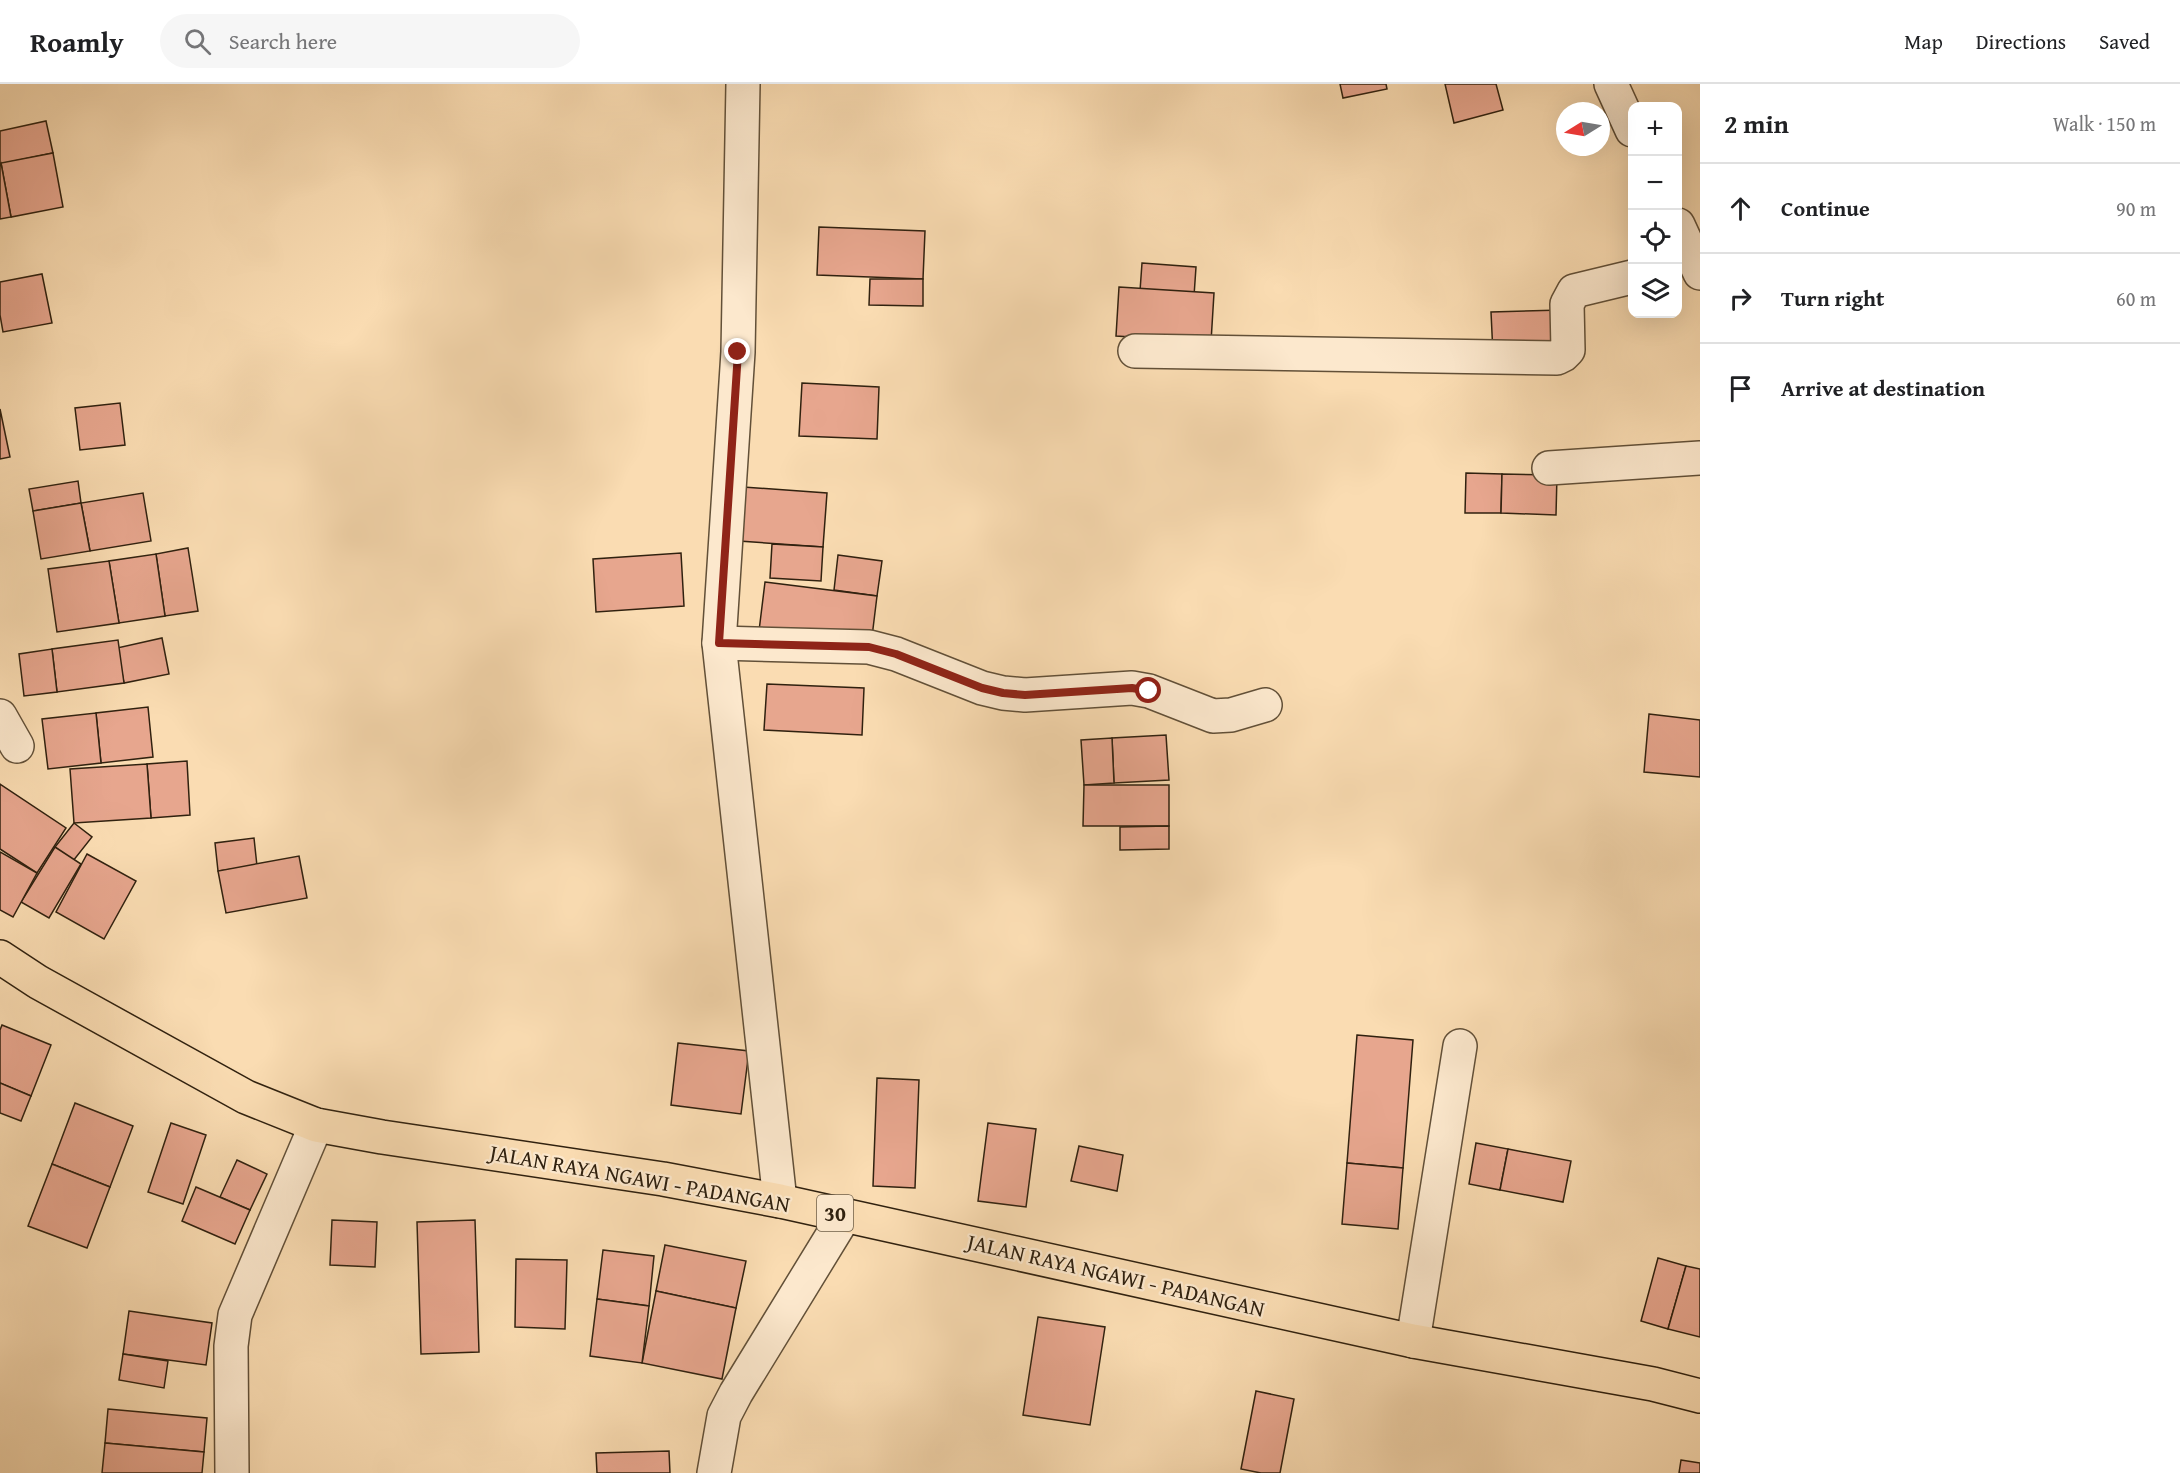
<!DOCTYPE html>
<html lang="en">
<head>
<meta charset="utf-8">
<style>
	body { margin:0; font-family:"Gentium Book Plus",serif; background:#f6f6f6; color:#202124 }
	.controls { position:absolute; right:18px; top:18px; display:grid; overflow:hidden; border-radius:12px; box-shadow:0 6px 24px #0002 }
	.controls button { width:54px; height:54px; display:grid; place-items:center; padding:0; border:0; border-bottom:2px solid #e0e0e0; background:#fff; color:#202124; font:30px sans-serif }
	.compass { position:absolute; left:1556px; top:18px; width:54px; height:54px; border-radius:50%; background:#fff; box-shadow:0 6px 24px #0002; rotate:259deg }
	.stop { position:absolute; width:18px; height:18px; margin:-14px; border:4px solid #8f2418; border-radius:50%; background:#fff }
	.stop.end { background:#8f2418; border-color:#fff; box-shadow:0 2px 6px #0008 }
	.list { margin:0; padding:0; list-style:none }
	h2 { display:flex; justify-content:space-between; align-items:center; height:78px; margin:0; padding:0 24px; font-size:26px }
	h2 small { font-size:20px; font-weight:400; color:#757577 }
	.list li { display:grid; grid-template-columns:39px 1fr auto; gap:18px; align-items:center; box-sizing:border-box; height:90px; padding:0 24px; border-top:2px solid #e0e0e0 }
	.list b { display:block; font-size:22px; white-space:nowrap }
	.list em { font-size:20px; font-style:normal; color:#757577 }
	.icon { flex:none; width:33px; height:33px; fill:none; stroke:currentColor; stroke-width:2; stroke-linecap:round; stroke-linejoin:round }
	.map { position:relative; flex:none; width:1700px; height:1389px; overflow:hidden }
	header { display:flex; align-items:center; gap:36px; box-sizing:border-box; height:84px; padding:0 30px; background:#fff; border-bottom:2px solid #e0e0e0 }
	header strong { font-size:28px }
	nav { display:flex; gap:33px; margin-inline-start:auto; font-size:21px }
	.search { width:420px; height:54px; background:#f6f6f6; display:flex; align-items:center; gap:15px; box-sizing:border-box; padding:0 21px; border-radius:33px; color:#757577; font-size:22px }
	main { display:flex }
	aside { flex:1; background:#fff }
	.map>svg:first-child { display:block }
	.building { fill:#e7a68e; stroke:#30210f; stroke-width:1.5 }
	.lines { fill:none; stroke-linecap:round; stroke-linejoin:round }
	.minor-casing { stroke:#625038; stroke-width:36 }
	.highway-casing { stroke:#30210f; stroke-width:36 }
	.minor { stroke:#fce8cd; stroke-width:33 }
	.highway { stroke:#fadcb2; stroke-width:33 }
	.route { stroke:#8f2418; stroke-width:8 }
	.labels { text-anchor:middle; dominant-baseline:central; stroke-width:4.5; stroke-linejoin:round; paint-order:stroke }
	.shield { fill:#fce8cd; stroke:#6d5d48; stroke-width:1.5 }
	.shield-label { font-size:21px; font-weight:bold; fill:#30210f }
	.street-label { font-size:22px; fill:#30210f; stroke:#fce8cd }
</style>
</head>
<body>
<header>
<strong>Roamly</strong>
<div class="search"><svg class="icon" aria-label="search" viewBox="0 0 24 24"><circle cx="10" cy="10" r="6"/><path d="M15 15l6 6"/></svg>Search here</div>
<nav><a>Map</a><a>Directions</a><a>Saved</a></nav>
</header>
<main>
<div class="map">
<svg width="1700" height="1389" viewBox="0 0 1700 1389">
	<rect width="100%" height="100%" fill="#fadcb2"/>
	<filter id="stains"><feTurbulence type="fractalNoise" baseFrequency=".00333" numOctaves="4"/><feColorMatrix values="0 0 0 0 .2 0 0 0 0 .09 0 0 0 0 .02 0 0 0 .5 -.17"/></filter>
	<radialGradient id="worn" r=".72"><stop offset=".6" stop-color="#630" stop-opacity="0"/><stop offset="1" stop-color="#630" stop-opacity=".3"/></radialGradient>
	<!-- building -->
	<g class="building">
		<polygon points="1340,0 1386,0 1387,5 1343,14"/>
		<polygon points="1445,0 1496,0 1503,26 1454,39"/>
		<polygon points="46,37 53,69 0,80 0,47"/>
		<polygon points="53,69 63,123 11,133 1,79"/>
		<polygon points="1,79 11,133 0,135 0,80"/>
		<polygon points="819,143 925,147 923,195 817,191"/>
		<polygon points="1142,179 1196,183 1194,212 1140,207"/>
		<polygon points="42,190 52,239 3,248 0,231 0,198"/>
		<polygon points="870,195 923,195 923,222 869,221"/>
		<polygon points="1119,203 1214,209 1211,258 1116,252"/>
		<polygon points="1561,226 1562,268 1493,270 1491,228"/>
		<polygon points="802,299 879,303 877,355 799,352"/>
		<polygon points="120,319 125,361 80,366 75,324"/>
		<polygon points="0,325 10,373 0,375"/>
		<polygon points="1466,389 1502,390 1501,429 1465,429"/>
		<polygon points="1502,390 1557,391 1556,431 1501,429"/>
		<polygon points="78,397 81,419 33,427 29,405"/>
		<polygon points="743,403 827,409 823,463 739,457"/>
		<polygon points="143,409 151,457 90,467 81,419"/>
		<polygon points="81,419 90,467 41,475 33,427"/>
		<polygon points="772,460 823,463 821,497 770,494"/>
		<polygon points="188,464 198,527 165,532 156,470"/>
		<polygon points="681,469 684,522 596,528 593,475"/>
		<polygon points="156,470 165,532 119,539 109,477"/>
		<polygon points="838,471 882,477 877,512 834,506"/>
		<polygon points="109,477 119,539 57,548 48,485"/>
		<polygon points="765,498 877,512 871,561 759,547"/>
		<polygon points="162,554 169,590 124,599 117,564"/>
		<polygon points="118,556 124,599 57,608 52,565"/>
		<polygon points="52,565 57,608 24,612 19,570"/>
		<polygon points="767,600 864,604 862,651 764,646"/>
		<polygon points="148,623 153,673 101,679 96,629"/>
		<polygon points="96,629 101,679 48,685 42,635"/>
		<polygon points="1649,630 1700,636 1700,693 1644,688"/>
		<polygon points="1166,651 1169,696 1114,699 1112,654"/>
		<polygon points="1112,654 1114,699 1084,701 1081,656"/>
		<polygon points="187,677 190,731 151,734 147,680"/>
		<polygon points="147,680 151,734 74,739 70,685"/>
		<polygon points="0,700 66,744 37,789 0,765"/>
		<polygon points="1084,701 1169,701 1169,742 1083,742"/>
		<polygon points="74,739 92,753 73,777 55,763"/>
		<polygon points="1169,742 1169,765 1120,766 1120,743"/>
		<polygon points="254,754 257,782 218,787 215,759"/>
		<polygon points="55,763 81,780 49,834 21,818"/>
		<polygon points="0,768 37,789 13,833 0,826"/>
		<polygon points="87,770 136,797 104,855 56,828"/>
		<polygon points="299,772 307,814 226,829 218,787"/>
		<polygon points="2,941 51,961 31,1012 0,999 0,946"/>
		<polygon points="1357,951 1413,956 1403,1084 1347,1079"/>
		<polygon points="678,959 749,967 741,1030 671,1021"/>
		<polygon points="877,994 919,996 915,1104 873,1102"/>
		<polygon points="0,999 31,1012 21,1037 0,1029"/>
		<polygon points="75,1019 133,1042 110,1103 52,1080"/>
		<polygon points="171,1039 206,1051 183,1120 148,1108"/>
		<polygon points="988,1039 1036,1045 1026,1123 978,1117"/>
		<polygon points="1476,1059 1508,1065 1500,1106 1469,1100"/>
		<polygon points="1079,1062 1123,1071 1117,1107 1071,1097"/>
		<polygon points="1508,1065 1571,1077 1563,1118 1500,1106"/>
		<polygon points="237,1076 267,1090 250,1126 220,1113"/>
		<polygon points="1347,1079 1403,1084 1398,1145 1342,1140"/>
		<polygon points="52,1080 110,1103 87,1164 28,1142"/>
		<polygon points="196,1103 250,1126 235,1160 182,1137"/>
		<polygon points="332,1136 377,1138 375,1183 330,1181"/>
		<polygon points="475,1136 479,1268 421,1270 417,1138"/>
		<polygon points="665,1161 746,1177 736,1224 656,1207"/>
		<polygon points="603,1166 654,1172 649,1222 597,1215"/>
		<polygon points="1658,1174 1686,1182 1668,1245 1641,1237"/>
		<polygon points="516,1175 567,1176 565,1245 515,1243"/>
		<polygon points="1686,1182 1700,1185 1700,1253 1668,1245"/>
		<polygon points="656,1207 736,1224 722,1295 642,1279"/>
		<polygon points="597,1215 649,1222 642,1279 590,1272"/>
		<polygon points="129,1227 212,1239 206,1281 123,1270"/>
		<polygon points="1038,1233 1105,1243 1090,1341 1023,1331"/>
		<polygon points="123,1270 168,1277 164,1304 119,1296"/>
		<polygon points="1256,1307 1294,1315 1280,1389 1261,1389 1241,1385"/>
		<polygon points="108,1325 207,1334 204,1368 105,1359"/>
		<polygon points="105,1359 204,1368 202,1389 102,1389"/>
		<polygon points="669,1367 670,1389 597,1389 596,1369"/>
		<polygon points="1681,1376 1700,1379 1700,1389 1679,1389"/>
	</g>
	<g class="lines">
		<defs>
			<g id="minor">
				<polyline points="743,0 738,268 719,559 780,1117"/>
				<polyline points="1611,0 1632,46"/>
				<polyline points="1678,141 1700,189"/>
				<polyline points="1135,267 1557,274 1563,271 1568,266 1567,220 1574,207 1632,193"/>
				<polyline points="1549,384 1700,374"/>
				<polyline points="719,559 869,563 896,570 982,604 1003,609 1025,611 1132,604 1149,607 1213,632 1231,631 1265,621"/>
				<polyline points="0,632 17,662"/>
				<polyline points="1413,1257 1460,962"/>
				<polyline points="232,1389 231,1262 235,1231 316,1041"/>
				<polyline points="714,1389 724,1332 736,1309 845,1131"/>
			</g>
			<polyline id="highway" points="0,873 38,898 246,1013 316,1041 382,1053 663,1095 780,1117 1413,1257 1653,1300 1700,1312"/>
		</defs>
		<!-- minor casing -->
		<use href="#minor" class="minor-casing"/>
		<!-- highway casing -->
		<use href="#highway" class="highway-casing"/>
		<!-- minor -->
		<use href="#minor" class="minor"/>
		<!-- highway -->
		<use href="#highway" class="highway"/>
	</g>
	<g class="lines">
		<!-- route -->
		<polyline class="route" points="738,268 719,559 869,563 896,570 982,604 1003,609 1025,611 1132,604 1149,607"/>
	</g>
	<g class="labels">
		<!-- shield labels -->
		<rect class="shield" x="817" y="1111" width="36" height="36" rx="4.5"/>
		<g class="shield-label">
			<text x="835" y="1129">30</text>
		</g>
		<!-- street labels -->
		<g class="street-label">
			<text transform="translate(640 1094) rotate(10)">JALAN RAYA NGAWI - PADANGAN</text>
			<text transform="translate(1116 1191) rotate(13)">JALAN RAYA NGAWI - PADANGAN</text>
		</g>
	</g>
	<rect width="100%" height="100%" filter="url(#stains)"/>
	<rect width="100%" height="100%" fill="url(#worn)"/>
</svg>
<div class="controls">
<button>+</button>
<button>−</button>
<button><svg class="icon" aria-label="locate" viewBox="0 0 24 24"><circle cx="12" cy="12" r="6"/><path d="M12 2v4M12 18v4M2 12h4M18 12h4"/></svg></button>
<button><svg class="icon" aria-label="layers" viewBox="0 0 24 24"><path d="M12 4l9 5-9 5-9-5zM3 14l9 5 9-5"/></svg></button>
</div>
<svg class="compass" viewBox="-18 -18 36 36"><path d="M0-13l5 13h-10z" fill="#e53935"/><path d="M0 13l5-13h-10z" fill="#757577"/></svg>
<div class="stop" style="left:1149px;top:607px"></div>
<div class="stop end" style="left:738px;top:268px"></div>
</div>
<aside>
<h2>2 min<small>Walk · 150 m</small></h2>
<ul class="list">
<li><svg class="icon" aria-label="ahead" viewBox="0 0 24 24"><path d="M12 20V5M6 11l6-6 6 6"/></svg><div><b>Continue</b></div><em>90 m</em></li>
<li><svg class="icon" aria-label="right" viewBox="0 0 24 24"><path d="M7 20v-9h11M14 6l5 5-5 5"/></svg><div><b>Turn right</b></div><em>60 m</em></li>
<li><svg class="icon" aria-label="arrive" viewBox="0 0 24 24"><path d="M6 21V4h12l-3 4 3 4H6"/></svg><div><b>Arrive at destination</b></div></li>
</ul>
</aside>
</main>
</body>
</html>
